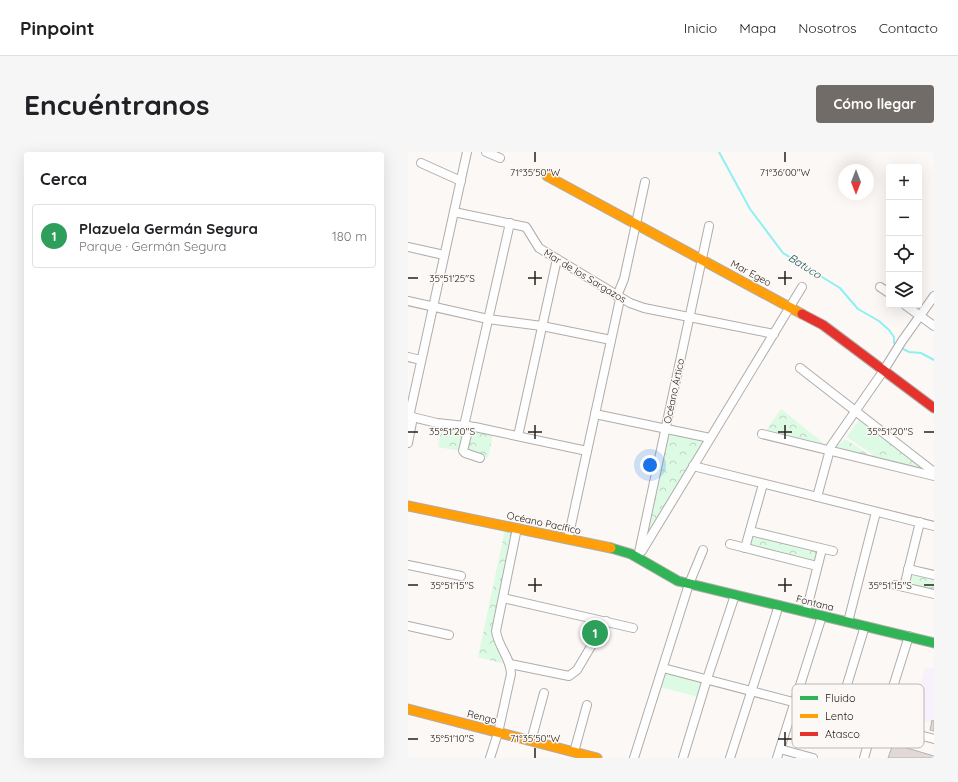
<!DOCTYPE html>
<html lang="es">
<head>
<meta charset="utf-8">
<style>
	body { margin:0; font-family:Quicksand,sans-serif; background:#f6f6f6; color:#202124 }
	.controls { position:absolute; right:12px; top:12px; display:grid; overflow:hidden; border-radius:4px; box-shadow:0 4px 16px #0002 }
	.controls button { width:36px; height:36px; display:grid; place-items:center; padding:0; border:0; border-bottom:1px solid #e0e0e0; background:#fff; color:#202124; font:20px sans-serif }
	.compass { position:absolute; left:430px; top:12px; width:36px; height:36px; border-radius:50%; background:#fff; box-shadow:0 4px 16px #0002; rotate:180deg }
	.you { position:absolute; left:242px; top:313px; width:14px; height:14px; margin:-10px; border:3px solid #fff; border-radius:50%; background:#1a73e8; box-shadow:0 0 0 6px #1a73e833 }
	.badge { display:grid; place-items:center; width:26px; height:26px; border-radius:50%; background:#716c68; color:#fff; font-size:13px; font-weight:700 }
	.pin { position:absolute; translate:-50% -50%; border:2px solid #fff; box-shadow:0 1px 4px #0006 }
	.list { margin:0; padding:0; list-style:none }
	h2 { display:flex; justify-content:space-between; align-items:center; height:52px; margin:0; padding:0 16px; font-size:17px }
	h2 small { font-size:13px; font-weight:400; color:#757577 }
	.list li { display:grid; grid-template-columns:26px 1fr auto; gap:12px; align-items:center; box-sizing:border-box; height:64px; margin:0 8px 8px; padding:0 8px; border:1px solid #e0e0e0; border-radius:4px }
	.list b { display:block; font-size:15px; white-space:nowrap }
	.list p { margin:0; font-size:13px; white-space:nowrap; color:#757577 }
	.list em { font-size:13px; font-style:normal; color:#757577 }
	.icon { flex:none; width:22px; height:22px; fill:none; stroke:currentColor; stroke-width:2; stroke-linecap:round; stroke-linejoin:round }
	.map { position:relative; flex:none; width:526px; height:606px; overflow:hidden; border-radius:4px }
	header { display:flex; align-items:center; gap:24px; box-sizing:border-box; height:56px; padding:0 20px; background:#fff; border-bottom:1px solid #e0e0e0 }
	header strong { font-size:19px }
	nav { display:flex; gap:22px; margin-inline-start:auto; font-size:14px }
	.intro { display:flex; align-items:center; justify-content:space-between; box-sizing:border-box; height:96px; padding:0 24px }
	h1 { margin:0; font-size:28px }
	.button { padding:10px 18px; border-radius:4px; background:#716c68; color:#fff; font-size:14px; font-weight:700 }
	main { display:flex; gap:24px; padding:0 24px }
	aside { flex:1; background:#fff; border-radius:4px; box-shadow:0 4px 16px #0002 }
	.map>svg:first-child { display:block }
	.education { fill:#f8f0fa }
	.grass { fill:#dcfae4 }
	.park { fill:url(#park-crowns) }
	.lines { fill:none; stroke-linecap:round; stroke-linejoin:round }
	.stream { stroke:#8df0f3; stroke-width:2 }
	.building { fill:#e0d9d8; stroke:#b7b2b0 }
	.street-casing { stroke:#b1aca9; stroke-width:10 }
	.fast-casing { stroke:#b1aca9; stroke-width:11 }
	.slow-casing { stroke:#b1aca9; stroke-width:11 }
	.jam-casing { stroke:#b1aca9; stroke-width:11 }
	.street { stroke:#fefefe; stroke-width:8 }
	.fast { stroke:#30b455; stroke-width:9 }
	.slow { stroke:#ff9f0a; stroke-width:9 }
	.jam { stroke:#e5322d; stroke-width:9 }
	.ticks { fill:none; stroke:#27201c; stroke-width:1.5 }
	.labels { text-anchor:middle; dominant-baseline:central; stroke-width:3; stroke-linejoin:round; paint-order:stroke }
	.street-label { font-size:10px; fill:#27201c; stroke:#fcf8f5 }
	.water-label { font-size:11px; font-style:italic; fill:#155255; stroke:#fcf8f5 }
	.key { fill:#fcf8f5; stroke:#bcb7b4; stroke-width:1 }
	.key-label { font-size:11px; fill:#27201c }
	.ticks-label { font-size:10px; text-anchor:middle; fill:#27201c; stroke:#fcf8f5; stroke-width:3; stroke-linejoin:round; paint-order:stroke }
</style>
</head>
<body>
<header>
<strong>Pinpoint</strong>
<nav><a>Inicio</a><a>Mapa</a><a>Nosotros</a><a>Contacto</a></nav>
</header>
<div class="intro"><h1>Encuéntranos</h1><a class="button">Cómo llegar</a></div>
<main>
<aside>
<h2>Cerca<small></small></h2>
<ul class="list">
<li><span class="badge" style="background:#2e9e5b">1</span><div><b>Plazuela Germán Segura</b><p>Parque · Germán Segura</p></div><em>180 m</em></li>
</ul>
</aside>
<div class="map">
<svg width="526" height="606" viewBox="0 0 526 606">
	<defs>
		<pattern id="park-crowns" width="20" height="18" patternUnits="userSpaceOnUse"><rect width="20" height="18" fill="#dcfae4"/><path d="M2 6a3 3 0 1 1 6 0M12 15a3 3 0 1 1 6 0" fill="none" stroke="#bdd6c3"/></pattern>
	</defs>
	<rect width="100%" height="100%" fill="#fbf8f6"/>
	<!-- education -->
	<polygon class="education" points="524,515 526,516 526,561 523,571 515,569 514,576 502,573 517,516 523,517"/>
	<!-- grass -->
	<g class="grass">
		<polygon points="451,268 475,287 464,302 439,285"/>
		<polygon points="257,519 296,530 290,545 252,535"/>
	</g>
	<!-- park -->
	<g class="park">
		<polygon points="373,257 419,294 357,280"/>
		<polygon points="34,273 59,276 53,299 30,295"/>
		<polygon points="62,277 85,282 80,306 59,301"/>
		<polygon points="259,279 298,288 235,395"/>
		<polygon points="477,285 526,322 425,297 437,287 463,304"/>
		<polygon points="97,378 105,380 85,478 87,492 97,512 70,505"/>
		<polygon points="344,382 411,399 408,411 340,395"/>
		<polygon points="502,420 526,426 526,440 498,433"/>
	</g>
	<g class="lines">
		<!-- stream -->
		<g class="stream">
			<polyline points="311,0 342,57 375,101 432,136 450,157 471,169 481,178 486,185 486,191"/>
			<polyline points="495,197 501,200 513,201 526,208"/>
		</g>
	</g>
	<!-- building -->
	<g class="building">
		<polygon points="524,568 526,569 526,579 522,578"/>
		<polygon points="485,592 526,604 526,606 480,606"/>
	</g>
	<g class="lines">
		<defs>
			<g id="street">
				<polyline points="78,0 92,6"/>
				<polyline points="13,11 53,29"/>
				<polyline points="46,60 118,75 131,96 222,151 236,156 366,182"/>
				<polyline points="0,95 36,103"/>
				<polyline points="472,135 481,141"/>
				<polyline points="209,144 216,127 237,30"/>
				<polyline points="0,149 80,167 134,174 203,188"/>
				<polyline points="497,153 526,174"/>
				<polyline points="0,205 13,208"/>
				<polyline points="392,216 526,320"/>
				<polyline points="187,262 302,286"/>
				<polyline points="0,264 29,271 67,275 179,299"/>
				<polyline points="1,265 59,0"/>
				<polyline points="56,274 102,71"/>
				<polyline points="61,274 55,299 57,301 72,306"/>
				<polyline points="354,282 526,324"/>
				<polyline points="110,284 149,107"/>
				<polyline points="0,291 5,265"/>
				<polyline points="285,314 526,374"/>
				<polyline points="409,345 423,294 476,218 494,189 526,144"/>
				<polyline points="342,379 425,399"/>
				<polyline points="160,387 212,147"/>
				<polyline points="322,392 409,414"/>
				<polyline points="337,396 355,332"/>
				<polyline points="234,399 394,135"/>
				<polyline points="230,405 301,74"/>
				<polyline points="0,413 53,424"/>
				<polyline points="500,417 526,423"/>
				<polyline points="487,433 526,442"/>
				<polyline points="496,435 512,370"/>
				<polyline points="95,446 225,476"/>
				<polyline points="398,460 414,397"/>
				<polyline points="440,470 468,360"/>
				<polyline points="0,474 41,483"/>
				<polyline points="102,512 161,524 169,518 198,469"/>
				<polyline points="255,516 526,587"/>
				<polyline points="430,562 457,474"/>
				<polyline points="473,573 501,484"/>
				<polyline points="123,589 136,541"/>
				<polyline points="372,597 405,606"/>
				<polyline points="166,600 179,553"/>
				<path d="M 82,606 L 90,581 L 103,522 C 103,506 90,495 88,479 L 109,376"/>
				<polyline points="226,606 281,432 295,398"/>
				<polyline points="275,606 299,527 327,443"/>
				<polyline points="322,606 371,453"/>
				<polyline points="369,606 414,464"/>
				<polyline points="456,606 466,572"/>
			</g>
			<polyline id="fast" points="203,396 223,402 270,429 526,491"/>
			<g id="slow">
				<polyline points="139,24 394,162"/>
				<polyline points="0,354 203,396"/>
				<polyline points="0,557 189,606"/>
			</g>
			<polyline id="jam" points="394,162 415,173 526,256"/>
		</defs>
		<!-- street casing -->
		<use href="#street" class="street-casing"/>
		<!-- fast casing -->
		<use href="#fast" class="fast-casing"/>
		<!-- slow casing -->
		<use href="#slow" class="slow-casing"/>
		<!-- jam casing -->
		<use href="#jam" class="jam-casing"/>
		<!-- street -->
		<use href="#street" class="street"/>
		<!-- fast -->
		<use href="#fast" class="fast"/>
		<!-- slow -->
		<use href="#slow" class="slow"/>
		<!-- jam -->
		<use href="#jam" class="jam"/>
	</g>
	<!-- ticks -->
	<path class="ticks" d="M 127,0 L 127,10M 377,0 L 377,10M 127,119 L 127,133M 377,119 L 377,133M 0,126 L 10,126M 120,126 L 134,126M 370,126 L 384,126M 127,273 L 127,287M 377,273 L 377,287M 0,280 L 10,280M 120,280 L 134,280M 370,280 L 384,280M 516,280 L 526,280M 127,426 L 127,440M 377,426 L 377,440M 0,433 L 10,433M 120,433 L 134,433M 370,433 L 384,433M 516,433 L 526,433M 377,580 L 377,594M 0,587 L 10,587M 370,587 L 384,587M 127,596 L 127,606"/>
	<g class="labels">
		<!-- street labels -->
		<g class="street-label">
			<text transform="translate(343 121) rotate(28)">Mar Egeo</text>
			<text transform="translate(177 124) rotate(31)">Mar de los Sargazos</text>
			<text transform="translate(266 239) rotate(-78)">Océano Ártico</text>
			<text transform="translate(136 371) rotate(12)">Océano Pacífico</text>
			<text transform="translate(407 451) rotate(14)">Fontana</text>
			<text transform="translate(74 565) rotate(14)">Rengo</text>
		</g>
		<!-- water labels -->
		<g class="water-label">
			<text transform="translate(397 114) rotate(32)">Batuco</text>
		</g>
	</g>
	<!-- legend -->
	<rect x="384" y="532" width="132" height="64" rx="6" class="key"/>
	<rect x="392" y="544" width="18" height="4" fill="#30b455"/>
	<rect x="392" y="562" width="18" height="4" fill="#ff9f0a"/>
	<rect x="392" y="580" width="18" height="4" fill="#e5322d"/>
	<g class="key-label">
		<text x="417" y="550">Fluido</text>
		<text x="417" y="568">Lento</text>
		<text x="417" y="586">Atasco</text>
	</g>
	<g class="ticks-label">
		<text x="127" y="24">71°35'50"W</text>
		<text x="377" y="24">71°36'00"W</text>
		<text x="44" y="130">35°51'25"S</text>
		<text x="482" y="283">35°51'20"S</text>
		<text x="44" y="283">35°51'20"S</text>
		<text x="482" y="437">35°51'15"S</text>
		<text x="44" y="437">35°51'15"S</text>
		<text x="127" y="590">71°35'50"W</text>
		<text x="44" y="590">35°51'10"S</text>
	</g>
</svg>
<div class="controls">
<button>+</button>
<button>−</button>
<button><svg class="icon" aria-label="locate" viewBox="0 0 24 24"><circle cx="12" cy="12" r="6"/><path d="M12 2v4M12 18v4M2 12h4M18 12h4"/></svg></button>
<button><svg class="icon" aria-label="layers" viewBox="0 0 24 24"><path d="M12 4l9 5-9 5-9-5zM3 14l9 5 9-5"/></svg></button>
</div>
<svg class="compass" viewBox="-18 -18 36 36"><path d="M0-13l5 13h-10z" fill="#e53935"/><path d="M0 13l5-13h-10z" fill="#757577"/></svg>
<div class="you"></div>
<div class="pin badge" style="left:187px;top:481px;background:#2e9e5b">1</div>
</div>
</main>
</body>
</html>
